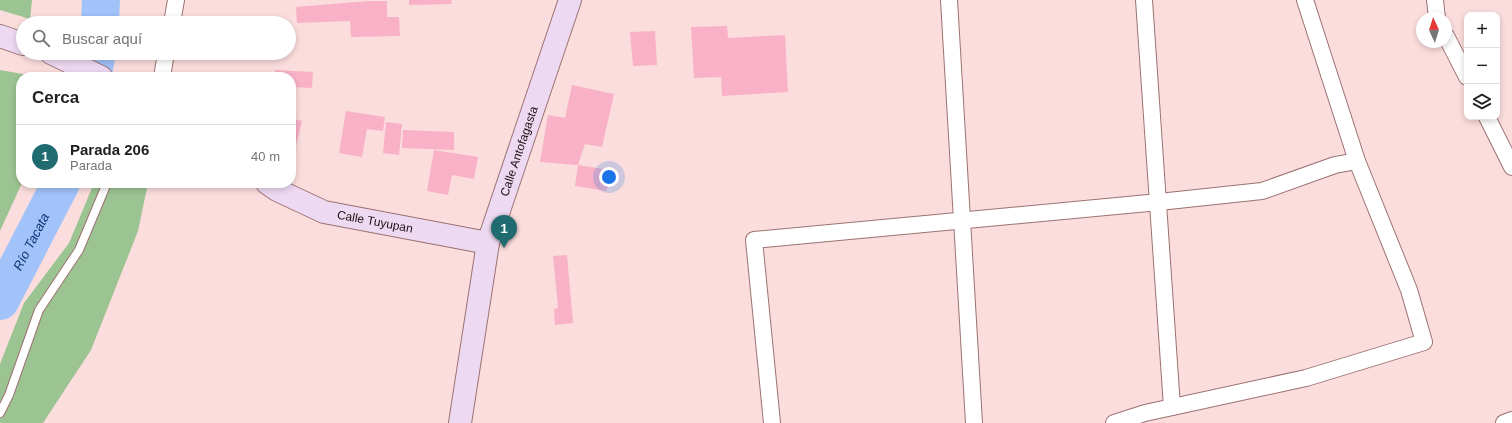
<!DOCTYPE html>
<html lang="es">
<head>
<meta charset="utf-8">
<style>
	body { margin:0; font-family:Helvetica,sans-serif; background:#f2f2f2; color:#202124 }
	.controls { position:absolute; right:12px; top:12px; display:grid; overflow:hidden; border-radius:8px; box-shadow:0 2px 6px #0003 }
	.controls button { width:36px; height:36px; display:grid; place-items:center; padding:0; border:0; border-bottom:1px solid #e0e0e0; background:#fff; color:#202124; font:20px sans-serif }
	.compass { position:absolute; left:1416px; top:12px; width:36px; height:36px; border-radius:50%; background:#fff; box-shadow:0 2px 6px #0003; rotate:356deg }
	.you { position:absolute; left:609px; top:177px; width:14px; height:14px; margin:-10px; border:3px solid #fff; border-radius:50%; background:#1a73e8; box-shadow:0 0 0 6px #1a73e833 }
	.badge { display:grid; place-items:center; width:26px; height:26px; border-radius:50%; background:#1f6b6f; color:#fff; font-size:13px; font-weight:700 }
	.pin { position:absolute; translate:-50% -33px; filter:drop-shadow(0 1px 2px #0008) }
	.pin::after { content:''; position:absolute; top:21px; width:14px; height:12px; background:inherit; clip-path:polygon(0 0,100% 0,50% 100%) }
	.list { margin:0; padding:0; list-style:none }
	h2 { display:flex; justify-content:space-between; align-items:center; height:52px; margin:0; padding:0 16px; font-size:17px }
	h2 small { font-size:13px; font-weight:400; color:#757577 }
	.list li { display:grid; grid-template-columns:26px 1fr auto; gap:12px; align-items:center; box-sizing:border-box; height:64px; padding:0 16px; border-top:1px solid #e0e0e0 }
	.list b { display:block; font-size:15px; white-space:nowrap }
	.list p { margin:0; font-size:13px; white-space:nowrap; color:#757577 }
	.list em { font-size:13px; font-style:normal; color:#757577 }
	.icon { flex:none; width:22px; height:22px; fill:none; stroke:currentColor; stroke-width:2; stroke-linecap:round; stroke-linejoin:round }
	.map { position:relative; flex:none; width:1512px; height:423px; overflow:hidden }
	.search { position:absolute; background:#fff; box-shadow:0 2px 6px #0003; left:16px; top:16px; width:280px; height:44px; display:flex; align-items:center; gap:10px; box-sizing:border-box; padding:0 14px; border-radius:22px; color:#757577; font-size:15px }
	.panel { position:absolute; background:#fff; box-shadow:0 2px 6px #0003; left:16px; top:72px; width:280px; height:116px; border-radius:16px }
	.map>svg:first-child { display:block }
	.green { fill:#9cc493 }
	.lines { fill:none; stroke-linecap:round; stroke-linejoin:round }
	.river { stroke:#a1c3fa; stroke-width:38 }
	.building { fill:#f8b1c6 }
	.service-casing { stroke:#9c7271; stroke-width:10 }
	.minor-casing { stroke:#9c7271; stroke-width:18 }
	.secondary-casing { stroke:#9c7271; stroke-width:24 }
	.service { stroke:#fff; stroke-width:8 }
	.minor { stroke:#fff; stroke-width:16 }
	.secondary { stroke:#edd9f2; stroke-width:22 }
	.labels { text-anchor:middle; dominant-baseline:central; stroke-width:4; stroke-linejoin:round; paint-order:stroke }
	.street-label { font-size:12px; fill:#1e0e0e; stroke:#fff }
	.water-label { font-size:13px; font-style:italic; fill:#0b3271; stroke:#fff }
</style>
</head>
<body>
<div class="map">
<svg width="1512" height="423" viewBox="0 0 1512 423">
	<rect width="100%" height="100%" fill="#fadddc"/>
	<!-- green -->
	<g class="green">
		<polygon points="0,0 32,0 30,19 0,10"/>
		<polygon points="0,70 39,77 21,77 21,183 22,183 0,231"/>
		<polygon points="94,183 148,183 138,231 91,350 43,423 0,423 0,364 24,303 69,243"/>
	</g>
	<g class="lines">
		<!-- river -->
		<g class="river">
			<polyline points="100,23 101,0"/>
			<polyline points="92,77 97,53"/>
			<path id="s1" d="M 0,301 L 61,183"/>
		</g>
	</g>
	<!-- building -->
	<g class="building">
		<polygon points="409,0 451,0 452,4 409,5"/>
		<polygon points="369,1 387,1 387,17 399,17 400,36 351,37 350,21 297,23 296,7"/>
		<polygon points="727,26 728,38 785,35 788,92 722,96 721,77 694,78 691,27"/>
		<polygon points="655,31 657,65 633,66 630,32"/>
		<polygon points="275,70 313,72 312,88 291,87 291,77 275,77"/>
		<polygon points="572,85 614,94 602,147 585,144 578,165 540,162 548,115 565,118"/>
		<polygon points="346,111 385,117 383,131 367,129 362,157 339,153"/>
		<polygon points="291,118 302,121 292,163 291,163"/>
		<polygon points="386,122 402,124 399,155 383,153"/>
		<polygon points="403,130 454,132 454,150 402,148"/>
		<polygon points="434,150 478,157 474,179 452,175 448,195 427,191"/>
		<polygon points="578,165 616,171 606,191 575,186"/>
		<polygon points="567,255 573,323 555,325 554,309 558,308 553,256"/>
	</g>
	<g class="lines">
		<defs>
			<polyline id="service" points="0,413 9,395 39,310 79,250 107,183"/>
			<g id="minor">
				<polyline points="949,0 974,423"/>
				<polyline points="1144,0 1172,407"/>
				<polyline points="1435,0 1437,18"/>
				<polyline points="172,23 176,0"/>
				<polyline points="1446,36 1467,77"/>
				<polyline points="162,77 166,53"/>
				<polyline points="1487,117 1512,167"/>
				<polyline points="772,423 754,240 1159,202 1262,191 1335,165 1357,161"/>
				<polyline points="1114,423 1145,413 1306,378 1424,342 1409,290 1357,161 1305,0"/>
				<polyline points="1504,423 1512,420"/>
			</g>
			<g id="secondary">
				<polyline points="0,36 23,44"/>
				<polyline points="51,53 101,77"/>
				<path id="s2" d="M 267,183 L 277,190 L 324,212 L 488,243"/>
				<path id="s3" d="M 460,423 L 488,243 L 570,0"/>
			</g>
		</defs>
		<!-- service casing -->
		<use href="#service" class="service-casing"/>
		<!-- minor casing -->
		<use href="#minor" class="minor-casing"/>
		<!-- secondary casing -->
		<use href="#secondary" class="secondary-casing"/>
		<!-- service -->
		<use href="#service" class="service"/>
		<!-- minor -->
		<use href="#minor" class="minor"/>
		<!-- secondary -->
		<use href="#secondary" class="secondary"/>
	</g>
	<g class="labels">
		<!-- street labels -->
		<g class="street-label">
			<text stroke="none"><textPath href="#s3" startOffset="279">Calle Antofagasta</textPath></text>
			<text stroke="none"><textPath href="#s2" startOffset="116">Calle Tuyupan</textPath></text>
		</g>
		<!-- water labels -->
		<g class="water-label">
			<text stroke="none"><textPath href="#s1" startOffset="67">Río Tacata</textPath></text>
		</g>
	</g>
</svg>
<div class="controls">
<button>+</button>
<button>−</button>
<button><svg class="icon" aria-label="layers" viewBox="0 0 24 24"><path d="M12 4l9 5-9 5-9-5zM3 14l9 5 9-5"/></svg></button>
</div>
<svg class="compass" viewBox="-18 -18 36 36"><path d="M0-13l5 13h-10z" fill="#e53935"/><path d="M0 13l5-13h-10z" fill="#757577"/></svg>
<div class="you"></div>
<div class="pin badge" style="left:504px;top:248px">1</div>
<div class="search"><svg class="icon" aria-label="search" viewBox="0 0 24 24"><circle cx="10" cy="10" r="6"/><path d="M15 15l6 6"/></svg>Buscar aquí</div>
<section class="panel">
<h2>Cerca<small></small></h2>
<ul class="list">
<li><span class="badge">1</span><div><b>Parada 206</b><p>Parada</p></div><em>40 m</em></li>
</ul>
</section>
</div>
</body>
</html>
